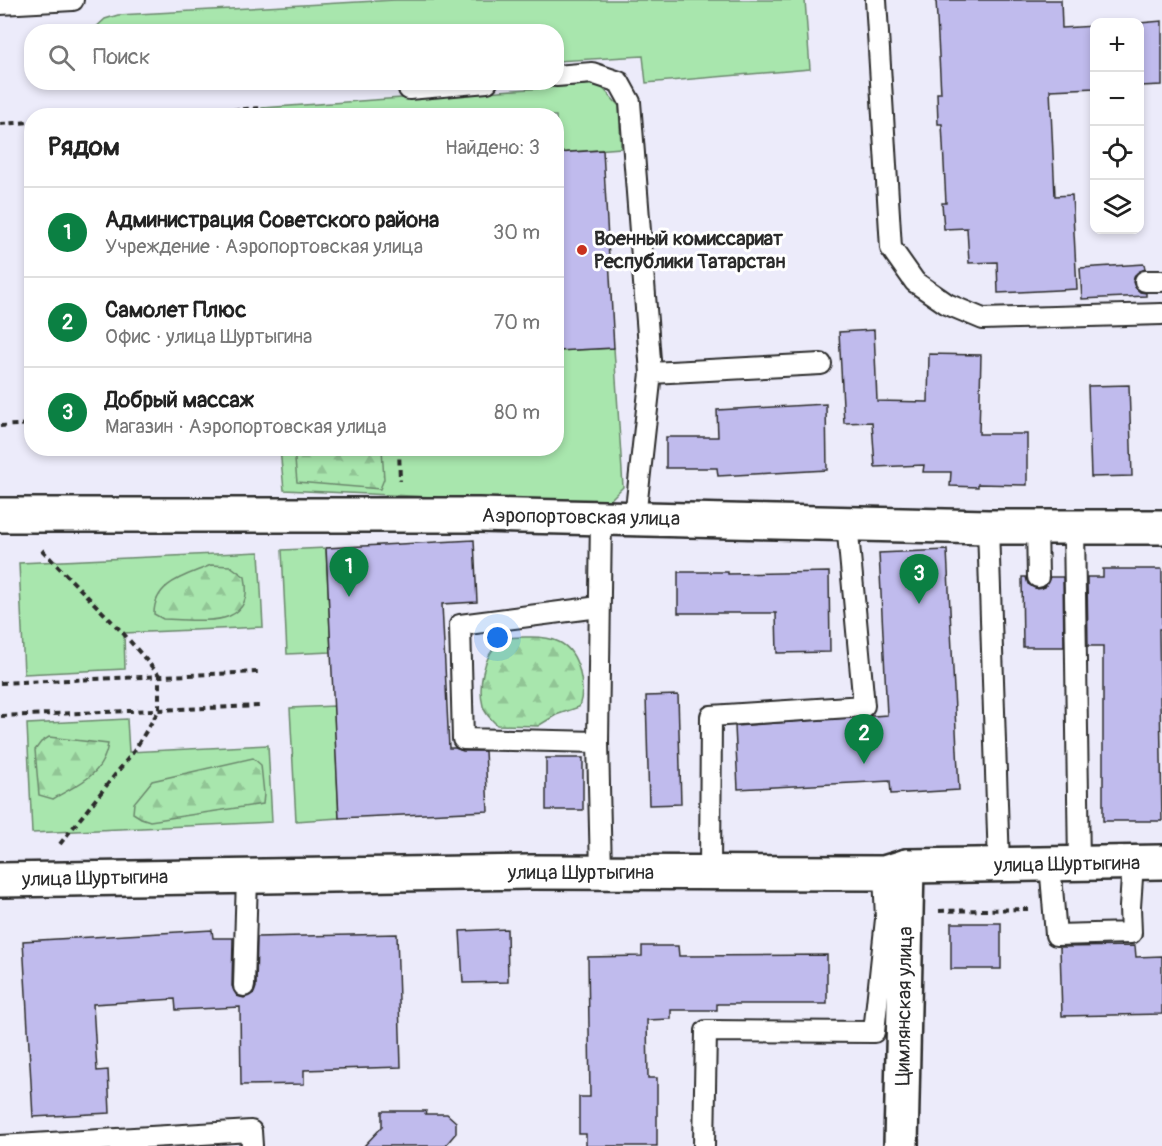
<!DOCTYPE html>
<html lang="ru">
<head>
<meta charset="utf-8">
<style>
	body { margin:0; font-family:Pangolin,sans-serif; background:#f2f2f2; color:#222 }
	.controls { position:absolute; right:18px; top:18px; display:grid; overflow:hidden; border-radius:12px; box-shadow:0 3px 9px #0003 }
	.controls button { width:54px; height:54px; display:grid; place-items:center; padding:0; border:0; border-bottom:2px solid #e0e0e0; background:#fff; color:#222; font:30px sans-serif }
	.you { position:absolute; left:498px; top:638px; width:21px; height:21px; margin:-15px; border:4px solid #fff; border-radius:50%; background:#1a73e8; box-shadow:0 0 0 9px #1a73e833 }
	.badge { display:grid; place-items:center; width:39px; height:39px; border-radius:50%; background:#0b8043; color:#fff; font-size:20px; font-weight:700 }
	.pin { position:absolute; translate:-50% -50px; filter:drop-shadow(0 2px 3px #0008) }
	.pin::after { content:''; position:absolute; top:32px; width:21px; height:18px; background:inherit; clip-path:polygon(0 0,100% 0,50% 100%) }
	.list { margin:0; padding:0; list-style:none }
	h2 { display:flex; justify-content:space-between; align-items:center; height:78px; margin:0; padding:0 24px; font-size:26px }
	h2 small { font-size:20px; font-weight:400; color:#767676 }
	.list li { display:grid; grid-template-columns:39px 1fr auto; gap:18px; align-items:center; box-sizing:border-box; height:90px; padding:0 24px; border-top:2px solid #e0e0e0 }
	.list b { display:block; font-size:22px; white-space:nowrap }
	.list p { margin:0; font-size:20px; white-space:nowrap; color:#767676 }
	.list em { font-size:20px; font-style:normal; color:#767676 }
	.icon { flex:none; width:33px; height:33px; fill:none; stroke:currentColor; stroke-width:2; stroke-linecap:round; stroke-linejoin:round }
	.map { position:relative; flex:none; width:1162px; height:1146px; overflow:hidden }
	.search { position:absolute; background:#fff; box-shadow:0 3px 9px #0003; left:24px; top:24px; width:540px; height:66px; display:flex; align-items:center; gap:15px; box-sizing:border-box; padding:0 21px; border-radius:24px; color:#767676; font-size:22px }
	.panel { position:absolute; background:#fff; box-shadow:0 3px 9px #0003; left:24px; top:108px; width:540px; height:348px; border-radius:24px }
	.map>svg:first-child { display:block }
	.green { fill:#a8e6ad; stroke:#6a886c; stroke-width:1.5 }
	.forest { fill:url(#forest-firs); stroke:#6a886c; stroke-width:1.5 }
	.building { fill:#c0bbed; stroke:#2b2b2b; stroke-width:1.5 }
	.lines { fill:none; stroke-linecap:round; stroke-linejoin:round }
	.service-casing { stroke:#2b2b2b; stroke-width:24 }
	.minor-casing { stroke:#2b2b2b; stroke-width:38 }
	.path { stroke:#2b2b2b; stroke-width:4; stroke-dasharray:6 4.5; stroke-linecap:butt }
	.service { stroke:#fff; stroke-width:20 }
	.minor { stroke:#fff; stroke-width:33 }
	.poi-dot { fill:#c8321e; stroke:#fff; stroke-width:2 }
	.labels { text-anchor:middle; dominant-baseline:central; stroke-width:6; stroke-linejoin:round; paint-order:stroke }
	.poi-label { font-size:20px; font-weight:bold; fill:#2b2b2b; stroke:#fff; text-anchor:start }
	.street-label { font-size:20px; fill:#2b2b2b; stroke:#fff }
</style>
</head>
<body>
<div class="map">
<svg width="1162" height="1146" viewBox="0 0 1162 1146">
	<defs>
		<pattern id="forest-firs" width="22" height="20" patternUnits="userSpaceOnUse" patternTransform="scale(1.5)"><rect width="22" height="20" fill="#a8e6ad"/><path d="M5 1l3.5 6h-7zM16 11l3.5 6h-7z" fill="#91c595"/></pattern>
	</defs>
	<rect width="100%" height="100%" fill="#ecebfa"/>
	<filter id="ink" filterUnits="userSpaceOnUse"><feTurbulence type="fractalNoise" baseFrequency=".0167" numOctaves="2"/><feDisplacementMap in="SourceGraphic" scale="12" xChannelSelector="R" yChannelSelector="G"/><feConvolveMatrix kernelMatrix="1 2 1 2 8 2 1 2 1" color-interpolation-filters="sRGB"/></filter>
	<g filter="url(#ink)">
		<!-- green -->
		<g class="green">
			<polygon points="395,0 805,0 810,69 646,83 643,56 557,61 556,32 92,31 105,19 118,15"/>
			<polygon points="599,84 619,106 621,148 557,153 556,116 262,116 262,108"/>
			<polygon points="614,348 623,487 605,505 284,490 280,449 556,448 557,351"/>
			<polygon points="326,548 331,652 287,654 282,550"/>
			<polygon points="259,552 263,627 124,633 125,669 24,674 19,563"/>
			<polygon points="334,706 339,818 296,821 290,708"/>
			<polygon points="127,719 129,752 268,745 272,822 32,833 27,724"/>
		</g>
		<!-- forest -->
		<g class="forest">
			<polygon points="294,449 382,449 384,479 380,489 297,482"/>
			<path d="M 211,565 L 230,566 L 245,577 C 256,632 197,619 163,619 L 154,614 C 154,582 186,576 211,565 Z"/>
			<path d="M 531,637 C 540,637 551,638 559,642 C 580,652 586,687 579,707 L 556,715 L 538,726 L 497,725 C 491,719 485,714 483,706 C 478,687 483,656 499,643 C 508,636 520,637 531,637 Z"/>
			<path d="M 49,737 L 108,744 C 103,776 78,784 53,799 L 39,795 L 35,750 L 41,742 Z"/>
			<polygon points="253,758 261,765 264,794 263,804 150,821 141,818 133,813 134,803 152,781"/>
		</g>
		<!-- building -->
		<g class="building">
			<polygon points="936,0 1061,0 1062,28 1095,26 1095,88 1050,90 1055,196 1072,195 1077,289 998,293 997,262 969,263 967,228 944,229 942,203 946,203 942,124 938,124 937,93 941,93"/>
			<polygon points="1162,21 1162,85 1140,86 1140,23"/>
			<polygon points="603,150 614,348 556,351 556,153"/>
			<polygon points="1144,264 1145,269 1135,275 1133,282 1135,287 1140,292 1146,293 1146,296 1082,299 1080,268"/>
			<polygon points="874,330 877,401 928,402 929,354 981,355 979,434 1027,434 1027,485 978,484 978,487 950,486 951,472 923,472 924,465 875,467 872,422 844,423 839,332"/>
			<polygon points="1129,385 1132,476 1091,477 1088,386"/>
			<polygon points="826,404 827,470 718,476 717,468 666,468 666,437 718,437 717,410"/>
			<polygon points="474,540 477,602 442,604 449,748 455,748 463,751 485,751 488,811 339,818 326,548"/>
			<polygon points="947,550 959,790 891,794 890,781 738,789 735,726 887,715 879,553"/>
			<polygon points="1103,569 1162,569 1162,629 1159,629 1162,821 1103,821 1103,646 1088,646 1087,577 1103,577"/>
			<polygon points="678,572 728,572 728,574 829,572 830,652 777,653 776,613 678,613"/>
			<polygon points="1022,577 1026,577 1028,584 1038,589 1045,587 1050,577 1063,577 1064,647 1023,647"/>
			<polygon points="678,695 681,804 649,805 646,696"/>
			<rect x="546" y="758" width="37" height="52"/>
			<rect x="951" y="923" width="50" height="46"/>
			<polygon points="507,929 508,982 463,983 460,931"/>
			<polygon points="212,930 213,938 233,938 232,986 237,996 244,998 254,993 256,987 257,937 397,934 401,1067 304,1070 304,1084 241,1085 240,1007 176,1010 175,999 93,1004 97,1071 108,1070 110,1113 33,1117 23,941"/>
			<polygon points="642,946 678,946 679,956 827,955 827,1004 717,1004 717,1010 671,1010 671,1019 647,1020 648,1078 657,1078 657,1146 586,1146 586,1134 579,1134 579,1097 590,1097 588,957 642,956"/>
			<polygon points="1135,946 1136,957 1162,956 1162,1014 1062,1016 1060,947"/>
			<polygon points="382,1111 426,1111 425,1114 447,1114 456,1122 456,1133 445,1146 364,1146 382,1127"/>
		</g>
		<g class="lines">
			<defs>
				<g id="service">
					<polyline points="876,0 891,248 915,282 947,304 983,319 1162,314"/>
					<polyline points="0,4 73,0"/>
					<polyline points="556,76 592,73 619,82 630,102 651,373"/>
					<polyline points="409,89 487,82"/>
					<polyline points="1145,281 1162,281"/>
					<polyline points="601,517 598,742 601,872"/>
					<polyline points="635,518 651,373 821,364"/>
					<polyline points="988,527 999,865"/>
					<polyline points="1037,527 1038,577"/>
					<polyline points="1074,527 1079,864"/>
					<polyline points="598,742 463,739 460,625 599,607"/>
					<polyline points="1050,864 1056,935 1131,933 1130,907 1133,863"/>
					<polyline points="710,872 711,716 864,706 847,523"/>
					<polyline points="244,986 247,876"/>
					<polyline points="0,1146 251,1131 252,1146"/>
					<polyline points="704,1146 706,1031 874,1032 886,919 884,873"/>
				</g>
				<g id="minor">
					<polyline points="0,515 479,515 988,527 1162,527"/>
					<polyline points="0,880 529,872 884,873 907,866 1162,862"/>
					<polyline points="901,1146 907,866"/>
				</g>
			</defs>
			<!-- service casing -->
			<use href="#service" class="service-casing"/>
			<!-- minor casing -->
			<use href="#minor" class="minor-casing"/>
			<!-- path -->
			<g class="path">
				<polyline points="138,116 262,108 268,116"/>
				<polyline points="0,124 32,122"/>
				<polyline points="0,426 32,424"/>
				<polyline points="399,448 400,481"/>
				<polyline points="42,550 123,633 159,675 159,710 134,751 60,844"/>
				<polyline points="0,683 259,672"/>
				<polyline points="1,716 259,706"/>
				<polyline points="939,911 1028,909"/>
			</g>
			<!-- service -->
			<use href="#service" class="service"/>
			<!-- minor -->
			<use href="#minor" class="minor"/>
		</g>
	</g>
	<!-- markers -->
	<circle class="poi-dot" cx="582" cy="250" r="6"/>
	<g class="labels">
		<!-- poi labels -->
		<g class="poi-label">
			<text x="594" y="238">Военный комиссариат<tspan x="594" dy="23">Республики Татарстан</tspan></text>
		</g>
		<!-- street labels -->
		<g class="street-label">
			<text transform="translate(581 517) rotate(1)">Аэропортовская улица</text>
			<text transform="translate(1067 864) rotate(-1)">улица Шуртыгина</text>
			<text x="581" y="872">улица Шуртыгина</text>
			<text transform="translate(95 878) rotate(-1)">улица Шуртыгина</text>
			<text transform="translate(904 1006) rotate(-89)">Цимлянская улица</text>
		</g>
	</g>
</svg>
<div class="controls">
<button>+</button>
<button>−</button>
<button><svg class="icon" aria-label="locate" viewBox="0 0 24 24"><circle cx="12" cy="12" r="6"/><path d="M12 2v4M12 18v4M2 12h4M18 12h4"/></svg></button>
<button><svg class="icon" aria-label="layers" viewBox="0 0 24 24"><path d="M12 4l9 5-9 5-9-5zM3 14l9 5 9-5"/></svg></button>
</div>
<div class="you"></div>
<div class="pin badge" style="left:349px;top:597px">1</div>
<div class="pin badge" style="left:864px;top:764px">2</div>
<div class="pin badge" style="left:919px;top:604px">3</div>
<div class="search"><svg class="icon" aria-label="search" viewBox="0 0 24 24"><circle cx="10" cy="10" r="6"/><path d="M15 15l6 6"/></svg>Поиск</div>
<section class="panel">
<h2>Рядом<small>Найдено: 3</small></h2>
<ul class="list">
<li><span class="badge">1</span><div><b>Администрация Советского района</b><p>Учреждение · Аэропортовская улица</p></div><em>30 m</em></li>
<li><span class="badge">2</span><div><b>Самолет Плюс</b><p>Офис · улица Шуртыгина</p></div><em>70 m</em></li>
<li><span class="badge">3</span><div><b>Добрый массаж</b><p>Магазин · Аэропортовская улица</p></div><em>80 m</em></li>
</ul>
</section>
</div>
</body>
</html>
